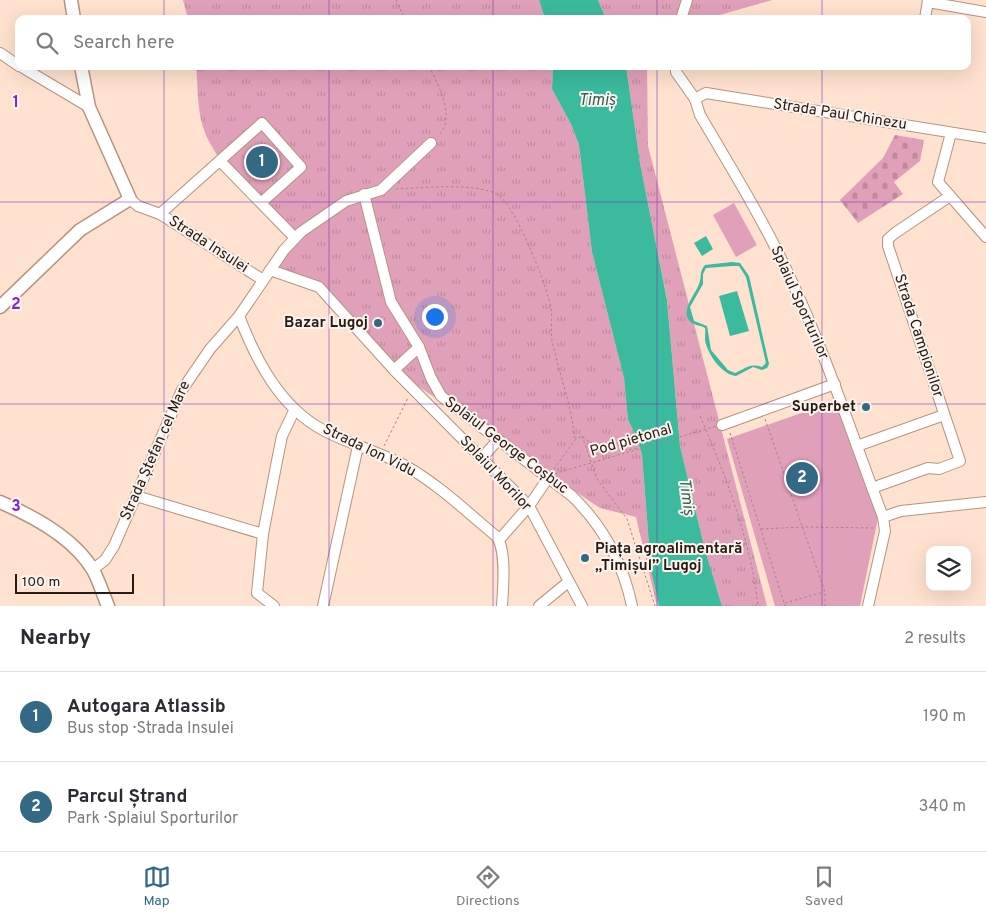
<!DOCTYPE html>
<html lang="en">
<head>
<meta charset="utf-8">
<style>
	body { margin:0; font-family:Overpass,sans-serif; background:#f2f2f3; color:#2b2b33 }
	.controls { position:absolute; right:15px; bottom:15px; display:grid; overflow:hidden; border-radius:10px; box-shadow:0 5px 20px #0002 }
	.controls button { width:45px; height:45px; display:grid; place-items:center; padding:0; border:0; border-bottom:1px solid #e1e1e2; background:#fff; color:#2b2b33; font:25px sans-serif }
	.scale { position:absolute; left:15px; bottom:12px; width:119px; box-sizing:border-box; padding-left:5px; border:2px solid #281b13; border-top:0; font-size:14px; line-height:18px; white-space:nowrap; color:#281b13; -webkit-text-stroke:4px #faf3ee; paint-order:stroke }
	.you { position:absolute; left:434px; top:316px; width:18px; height:18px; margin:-12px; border:4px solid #fff; border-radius:50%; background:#1a73e8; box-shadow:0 0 0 8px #1a73e833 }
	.badge { display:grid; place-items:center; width:32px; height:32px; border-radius:50%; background:#346985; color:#fff; font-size:16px; font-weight:700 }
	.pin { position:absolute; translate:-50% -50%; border:2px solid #fff; box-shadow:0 1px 5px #0006 }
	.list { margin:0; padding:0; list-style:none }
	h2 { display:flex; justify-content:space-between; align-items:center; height:65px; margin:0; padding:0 20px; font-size:21px }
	h2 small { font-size:16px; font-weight:400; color:#7c7c81 }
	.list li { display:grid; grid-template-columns:32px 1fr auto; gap:15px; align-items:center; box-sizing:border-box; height:90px; padding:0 20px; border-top:1px solid #e1e1e2 }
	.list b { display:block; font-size:19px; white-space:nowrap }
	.list p { margin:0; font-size:16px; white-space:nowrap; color:#7c7c81 }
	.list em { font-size:16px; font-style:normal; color:#7c7c81 }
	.icon { flex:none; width:28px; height:28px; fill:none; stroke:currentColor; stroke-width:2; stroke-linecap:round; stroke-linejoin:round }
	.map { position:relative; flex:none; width:986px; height:606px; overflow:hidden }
	.search { position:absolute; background:#fff; box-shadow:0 5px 20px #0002; left:15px; right:15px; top:15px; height:55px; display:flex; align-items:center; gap:12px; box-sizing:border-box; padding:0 18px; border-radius:10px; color:#7c7c81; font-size:19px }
	.sheet { height:245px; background:#fff }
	nav { display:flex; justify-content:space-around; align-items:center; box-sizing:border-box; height:70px; border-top:1px solid #e1e1e2; background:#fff; font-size:14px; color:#7c7c81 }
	nav a { display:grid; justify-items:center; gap:2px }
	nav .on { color:#346985 }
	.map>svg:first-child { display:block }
	.grass { fill:url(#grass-tufts) }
	.cemetery { fill:url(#cemetery-stones) }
	.green { fill:#e1a0b9 }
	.water { fill:#3bba9d; fill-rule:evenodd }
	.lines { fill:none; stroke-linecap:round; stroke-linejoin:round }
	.minor-casing { stroke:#b6947f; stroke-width:12 }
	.major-casing { stroke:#b6947f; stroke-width:15 }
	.path { stroke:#9f897b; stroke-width:1; stroke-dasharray:2.5 2.5; stroke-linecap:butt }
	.minor { stroke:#fff; stroke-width:10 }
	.major { stroke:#fff; stroke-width:12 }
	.path-bridge { stroke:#9f897b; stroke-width:1; stroke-dasharray:2.5 2.5; stroke-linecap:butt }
	.grid { fill:none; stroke:#7b2cbf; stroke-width:1; stroke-opacity:0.55 }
	.poi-dot { fill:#346985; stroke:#faf3ee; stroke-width:2 }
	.labels { text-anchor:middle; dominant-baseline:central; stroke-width:4; stroke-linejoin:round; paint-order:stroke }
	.street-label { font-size:15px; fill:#281b13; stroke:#faf3ee }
	.poi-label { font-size:15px; font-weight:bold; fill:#281b13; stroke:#faf3ee; text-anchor:end }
	.water-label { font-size:16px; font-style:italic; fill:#2f6154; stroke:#faf3ee }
	.grid-label { font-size:16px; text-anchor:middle; font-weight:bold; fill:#7b2cbf; stroke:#faf3ee; stroke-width:4; stroke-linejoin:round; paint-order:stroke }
</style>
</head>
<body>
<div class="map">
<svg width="986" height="606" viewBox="0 0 986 606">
	<defs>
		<pattern id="grass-tufts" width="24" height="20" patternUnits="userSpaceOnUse" patternTransform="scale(1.25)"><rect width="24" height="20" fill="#e1a0b9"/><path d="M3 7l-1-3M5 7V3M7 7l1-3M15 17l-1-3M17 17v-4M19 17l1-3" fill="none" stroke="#c1899e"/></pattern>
		<pattern id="cemetery-stones" width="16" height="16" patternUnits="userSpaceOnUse" patternTransform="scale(1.25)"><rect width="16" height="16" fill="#e1a0b9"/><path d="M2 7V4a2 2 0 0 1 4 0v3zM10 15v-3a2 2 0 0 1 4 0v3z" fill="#c1899e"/></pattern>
	</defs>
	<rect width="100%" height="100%" fill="#fee1ce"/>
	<!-- grass -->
	<g class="grass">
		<polygon points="183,0 539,0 545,19 188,19"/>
		<polygon points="598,0 772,0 706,19 606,19"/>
		<path d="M 196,66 L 553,66 L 552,89 L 572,126 L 579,145 L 592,252 L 624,378 L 628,420 L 637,438 L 642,455 L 651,570 L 659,606 L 657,606 L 636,517 L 600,508 L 394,370 L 319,287 L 270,270 L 295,238 C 266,208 215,166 203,127 C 197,109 198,85 196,66 Z"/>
		<polygon points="626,66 647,66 648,146 767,606 722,606 705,550 680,446 667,299 640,163"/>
	</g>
	<!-- cemetery -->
	<polygon class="cemetery" points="895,135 924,140 920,161 894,182 903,194 858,223 840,200 883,158"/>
	<!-- green -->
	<g class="green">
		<polygon points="734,203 757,245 736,257 713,215"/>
		<polygon points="836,401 878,518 860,606 775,606 727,439"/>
	</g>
	<!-- water -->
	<g class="water">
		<polygon points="539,0 598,0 606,19 545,19"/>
		<polygon points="553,66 626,66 640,163 667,300 680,446 705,550 722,606 659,606 651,570 642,455 637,438 628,420 624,378 592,252 579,145 572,126 552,89"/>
		<polygon points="706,236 713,249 702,256 694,243"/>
		<path d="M 732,262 L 740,263 L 749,276 L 769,364 L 767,368 L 762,370 L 753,367 L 736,376 C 723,375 709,356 706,344 C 704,339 706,333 705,328 C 701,325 697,326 694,324 C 676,314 696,294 699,284 C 702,276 699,272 705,265 ZM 732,266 L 739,266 L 746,277 L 766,363 L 762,367 C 749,363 747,368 735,373 L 728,370 L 711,350 L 707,326 L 694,321 L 690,307 L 703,284 L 703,274 L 706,268 Z"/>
		<polygon points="737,291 749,331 730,336 719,296"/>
	</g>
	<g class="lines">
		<defs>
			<g id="minor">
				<polyline points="928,2 986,12"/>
				<polyline points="681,19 687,0"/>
				<polyline points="925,19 928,0"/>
				<polyline points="0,53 19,66"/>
				<polyline points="20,66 89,107"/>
				<polyline points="676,66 676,72 695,99"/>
				<path d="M 695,99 L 700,115 C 730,166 762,218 787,271 C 825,351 852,435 883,517 L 885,531 L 868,606"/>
				<polyline points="695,99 706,93 986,138"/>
				<polyline points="951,133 938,182 986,237"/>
				<polyline points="220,161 295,238"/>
				<path d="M 364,194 L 391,302 L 419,347 L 431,378 L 441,396 L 572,496 C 604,527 623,563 632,606"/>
				<polyline points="130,199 138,206 160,214 263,280"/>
				<polyline points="160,214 262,123 301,167 262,202"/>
				<polyline points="270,270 319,287 394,370 529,506 582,606"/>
				<path d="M 239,316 C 256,360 280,407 323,430 C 349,444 379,452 406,466 C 439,485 467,512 496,536 C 507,549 503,589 502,606"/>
				<polyline points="394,370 419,347"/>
				<polyline points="722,425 835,384"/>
				<polyline points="857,446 944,415"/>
				<polyline points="482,458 497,441"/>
				<polyline points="872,488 928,468 939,469 960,461 888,246 888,239 895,233 950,196"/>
				<polyline points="136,496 263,534"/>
				<polyline points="883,517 901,511 986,502"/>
				<polyline points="499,540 529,506 548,478"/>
				<polyline points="92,570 105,560 114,546 182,390 210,349 239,316 284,250 301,232 346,201 381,190 431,143"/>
				<polyline points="274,606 257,593 263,534 276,466 282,436 294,411"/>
				<polyline points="323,606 358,446"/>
				<polyline points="539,606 567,583"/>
			</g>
			<g id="major">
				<polyline points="71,0 74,19"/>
				<polyline points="0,307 80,230 130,199 89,107 81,66"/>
				<path d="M 0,502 C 33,516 74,538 93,570 C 99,581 103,594 108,606"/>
			</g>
		</defs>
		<!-- minor casing -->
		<use href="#minor" class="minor-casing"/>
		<!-- major casing -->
		<use href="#major" class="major-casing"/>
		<!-- path -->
		<g class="path">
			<polyline points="396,0 405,19"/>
			<path d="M 429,66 C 438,85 457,119 438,136"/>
			<path d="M 396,189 C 420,188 478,182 498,195 C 515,205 545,282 550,303 C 554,316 549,331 553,345 C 560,376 572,408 575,440"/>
			<path d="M 700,416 C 726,476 751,541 758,606"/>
			<polyline points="765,419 825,592 825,606"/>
			<polyline points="730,433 785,606"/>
			<polyline points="582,436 597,479 627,519 655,606"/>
			<polyline points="384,446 408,398"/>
			<path d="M 554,469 L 575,440 L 582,436 C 599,451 616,453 638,448"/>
			<polyline points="761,529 803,527 876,528"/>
			<polyline points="785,603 824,592"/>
		</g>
		<!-- minor -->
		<use href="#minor" class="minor"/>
		<!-- major -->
		<use href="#major" class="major"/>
		<!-- path-bridge -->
		<polyline class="path-bridge" points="550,475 717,426"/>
	</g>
	<!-- grid -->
	<path class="grid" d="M 164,0 L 164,19M 329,0 L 329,19M 493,0 L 493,19M 657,0 L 657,19M 822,0 L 822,19M 164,66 L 164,606M 329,66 L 329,606M 493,66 L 493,606M 657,66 L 657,606M 822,66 L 822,606M 0,202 L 986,202M 0,404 L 986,404"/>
	<!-- markers -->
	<g class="poi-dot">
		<circle cx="378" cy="323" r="5"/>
		<circle cx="866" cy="407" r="5"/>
		<circle cx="585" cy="558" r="5"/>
	</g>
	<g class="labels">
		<!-- street labels -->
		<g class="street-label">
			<text transform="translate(840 115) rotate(9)">Strada Paul Chinezu</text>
			<text transform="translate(208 245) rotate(33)">Strada Insulei</text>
			<text transform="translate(799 303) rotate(66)">Splaiul Sporturilor</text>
			<text transform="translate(918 336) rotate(72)">Strada Campionilor</text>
			<text transform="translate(631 441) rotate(-16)">Pod pietonal</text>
			<text transform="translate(506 446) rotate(37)">Splaiul George Coșbuc</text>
			<text transform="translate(156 451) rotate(-66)">Strada Ștefan cel Mare</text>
			<text transform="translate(369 451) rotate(26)">Strada Ion Vidu</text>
			<text transform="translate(495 474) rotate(47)">Splaiul Morilor</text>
		</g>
		<!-- poi labels -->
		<g class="poi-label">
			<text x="368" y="323">Bazar Lugoj</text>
			<text x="856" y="407">Superbet</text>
			<text x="595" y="549" text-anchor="start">Piața agroalimentară<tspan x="595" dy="17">„Timișul” Lugoj</tspan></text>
		</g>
		<!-- water labels -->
		<g class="water-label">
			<text x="597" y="101">Timiș</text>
			<text transform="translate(686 497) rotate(82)">Timiș</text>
		</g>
	</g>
	<g class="grid-label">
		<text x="16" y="107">1</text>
		<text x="16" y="309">2</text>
		<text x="16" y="511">3</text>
	</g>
</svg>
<div class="controls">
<button><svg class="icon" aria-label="layers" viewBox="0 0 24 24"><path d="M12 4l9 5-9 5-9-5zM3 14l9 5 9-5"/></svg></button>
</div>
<div class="scale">100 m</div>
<div class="you"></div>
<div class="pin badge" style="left:262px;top:162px">1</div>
<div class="pin badge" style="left:802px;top:478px">2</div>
<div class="search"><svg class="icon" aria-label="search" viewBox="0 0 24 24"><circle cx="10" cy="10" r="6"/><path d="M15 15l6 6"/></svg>Search here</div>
</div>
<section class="sheet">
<h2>Nearby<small>2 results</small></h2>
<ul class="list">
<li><span class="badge">1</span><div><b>Autogara Atlassib</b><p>Bus stop · Strada Insulei</p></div><em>190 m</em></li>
<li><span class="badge">2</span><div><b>Parcul Ștrand</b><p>Park · Splaiul Sporturilor</p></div><em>340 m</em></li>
</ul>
</section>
<nav>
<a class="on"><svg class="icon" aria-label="map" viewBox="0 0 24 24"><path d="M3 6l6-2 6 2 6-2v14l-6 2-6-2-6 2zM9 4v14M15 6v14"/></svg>Map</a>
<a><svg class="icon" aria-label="directions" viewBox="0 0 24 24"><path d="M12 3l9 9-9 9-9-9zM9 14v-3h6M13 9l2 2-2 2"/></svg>Directions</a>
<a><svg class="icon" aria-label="saved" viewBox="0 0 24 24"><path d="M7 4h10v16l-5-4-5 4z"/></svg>Saved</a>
</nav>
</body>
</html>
